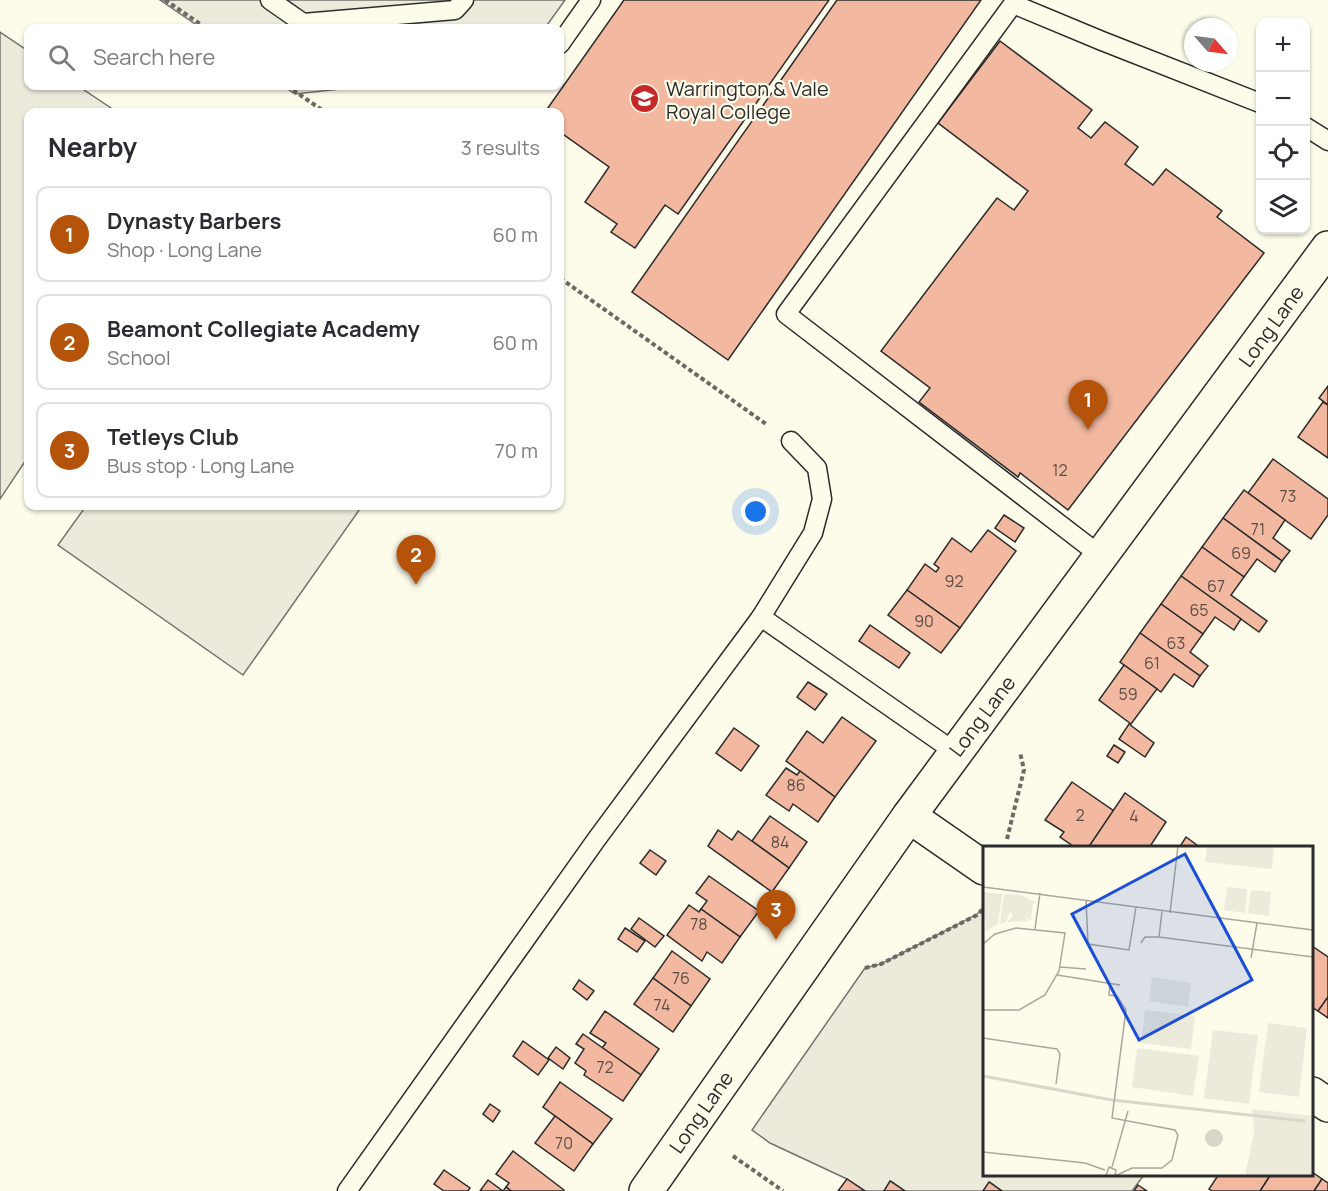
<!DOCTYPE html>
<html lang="en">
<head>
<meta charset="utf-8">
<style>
	body { margin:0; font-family:Manrope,sans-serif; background:#f7f7f7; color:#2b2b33 }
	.controls { position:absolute; right:18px; top:18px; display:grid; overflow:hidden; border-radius:12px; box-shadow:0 2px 4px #0004 }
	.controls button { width:54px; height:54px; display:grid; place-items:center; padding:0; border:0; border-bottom:2px solid #e1e1e2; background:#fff; color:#2b2b33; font:30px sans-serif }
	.compass { position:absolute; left:1184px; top:18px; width:54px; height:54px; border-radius:50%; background:#fff; box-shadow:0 2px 4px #0004; rotate:118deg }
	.you { position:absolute; left:756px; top:512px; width:21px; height:21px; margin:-15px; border:4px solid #fff; border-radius:50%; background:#1a73e8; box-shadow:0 0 0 9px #1a73e833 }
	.badge { display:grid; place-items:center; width:39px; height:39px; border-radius:50%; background:#b45309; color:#fff; font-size:20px; font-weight:700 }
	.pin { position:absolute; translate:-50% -50px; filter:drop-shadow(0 2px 3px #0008) }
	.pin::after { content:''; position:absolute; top:32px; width:21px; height:18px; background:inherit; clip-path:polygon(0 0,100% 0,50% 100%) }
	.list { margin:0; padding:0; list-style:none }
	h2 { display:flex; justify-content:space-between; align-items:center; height:78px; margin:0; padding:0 24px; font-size:26px }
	h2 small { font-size:20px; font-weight:400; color:#7c7c81 }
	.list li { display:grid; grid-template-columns:39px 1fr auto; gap:18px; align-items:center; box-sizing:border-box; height:96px; margin:0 12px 12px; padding:0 12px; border:2px solid #e1e1e2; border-radius:12px }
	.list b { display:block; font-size:22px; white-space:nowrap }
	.list p { margin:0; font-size:20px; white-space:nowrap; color:#7c7c81 }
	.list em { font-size:20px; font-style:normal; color:#7c7c81 }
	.icon { flex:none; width:33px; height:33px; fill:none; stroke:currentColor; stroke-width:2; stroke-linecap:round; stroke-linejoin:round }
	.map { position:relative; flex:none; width:1328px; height:1191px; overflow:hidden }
	.search { position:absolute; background:#fff; box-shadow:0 2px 4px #0004; left:24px; top:24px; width:540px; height:66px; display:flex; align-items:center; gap:15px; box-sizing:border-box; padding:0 21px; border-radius:12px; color:#7c7c81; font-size:22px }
	.panel { position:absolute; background:#fff; box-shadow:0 2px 4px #0004; left:24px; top:108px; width:540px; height:402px; border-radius:12px }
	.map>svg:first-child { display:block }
	.green { fill:#ecebdb; stroke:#74746e; stroke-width:1.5 }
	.parking { fill:#eceadb; stroke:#74746e; stroke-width:1.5 }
	.building { fill:#f2b8a0; stroke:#2b2b2b; stroke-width:1.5 }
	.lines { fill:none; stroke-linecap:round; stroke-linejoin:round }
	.service-casing { stroke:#2b2b2b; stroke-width:21 }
	.minor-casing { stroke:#2b2b2b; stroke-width:36 }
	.primary-casing { stroke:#2b2b2b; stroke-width:36 }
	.path { stroke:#6a6964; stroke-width:4; stroke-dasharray:4.5 3; stroke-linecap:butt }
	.service { stroke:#fdfbea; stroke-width:18 }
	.minor { stroke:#fdfbea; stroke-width:33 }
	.primary { stroke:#fdfbea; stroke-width:33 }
	.labels { text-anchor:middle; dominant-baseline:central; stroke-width:4.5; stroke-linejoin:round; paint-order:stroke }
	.number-label { font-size:16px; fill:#5d4e48 }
	.poi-label { font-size:20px; fill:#2b2b2b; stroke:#fdfbea; text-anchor:start }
	.street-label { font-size:20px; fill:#2b2b2b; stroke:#fdfbea }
	.inset-river { fill:none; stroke:#d8d7c9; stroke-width:3 }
	.inset-road { fill:none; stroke:#a9a89e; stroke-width:1.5 }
	.view { fill:#1d4ed8; fill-opacity:0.15; stroke:#1d4ed8; stroke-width:3 }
	.inset-edge { fill:none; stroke:#2b2b2b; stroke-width:3 }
</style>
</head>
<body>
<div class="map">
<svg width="1328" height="1191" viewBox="0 0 1328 1191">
	<rect width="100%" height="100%" fill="#fdfbea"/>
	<!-- green -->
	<g class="green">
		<polygon points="0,32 28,51 28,86 78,86 117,112 28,112 28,457 0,499"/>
		<polygon points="86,506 362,506 243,675 58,545"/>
	</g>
	<!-- parking -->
	<g class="parking">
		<polygon points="160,0 565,0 545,28 201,28"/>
		<polygon points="283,86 368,86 295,94"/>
		<polygon points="984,908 984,1174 1144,1175 1132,1191 1002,1191 990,1182 983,1191 905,1191 891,1181 884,1191 865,1191 847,1179 770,1143 752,1130 865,968 881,964 976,915"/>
	</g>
	<!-- building -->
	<g class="building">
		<polygon points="624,0 829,0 678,214 665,205 635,248 611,232 617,224 585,202 609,167 560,132 560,112 545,112"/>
		<polygon points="837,0 981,0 728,360 632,292"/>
		<polygon points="1000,41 1092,110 1078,128 1091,138 1105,122 1138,147 1125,164 1153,185 1166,169 1222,211 1217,217 1264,253 1068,510 1020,473 1018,477 919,402 930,388 881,351 997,198 1014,210 1028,191 938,123"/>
		<polygon points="1328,386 1328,405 1319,398"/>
		<polygon points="1323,402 1328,405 1328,458 1298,437"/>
		<polygon points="1273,459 1328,499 1328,515 1311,539 1248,493"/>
		<polygon points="1244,490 1285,520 1273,538 1290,551 1282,561 1223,518"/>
		<polygon points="1004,515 1024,528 1015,542 995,528"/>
		<polygon points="1223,518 1282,561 1275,572 1257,559 1244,577 1202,547"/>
		<polygon points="988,530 1016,551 960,628 907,590 925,564 936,572 939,568 934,564 952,538 971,552"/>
		<polygon points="1202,547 1244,577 1231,595 1267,621 1259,632 1181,576"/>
		<polygon points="1181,576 1241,619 1234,630 1215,617 1203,634 1161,604"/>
		<polygon points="907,590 960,628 941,653 888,615"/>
		<polygon points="1161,604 1203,634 1190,652 1208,666 1200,676 1140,633"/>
		<polygon points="870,625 910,653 899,668 859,641"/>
		<polygon points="1140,633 1200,676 1193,687 1174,674 1161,692 1120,662"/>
		<polygon points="1124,665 1157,689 1131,724 1099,700"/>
		<polygon points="808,682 827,694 815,710 797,697"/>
		<polygon points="842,717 876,741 835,797 786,761 807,731 823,743"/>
		<polygon points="1129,724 1154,743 1145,757 1119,739"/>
		<polygon points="734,728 759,746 741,771 716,753"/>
		<polygon points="1114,745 1125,752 1118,763 1107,756"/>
		<polygon points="786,768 797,775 800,771 835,797 818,822 793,804 789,811 766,795"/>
		<polygon points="1072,782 1114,811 1088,848 1076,848 1060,837 1064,832 1045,820"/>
		<polygon points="1125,793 1166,822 1149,848 1088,848"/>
		<polygon points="770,816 807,842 789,868 752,841"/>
		<polygon points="718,830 732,840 738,831 789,868 772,892 708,846"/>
		<polygon points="1186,837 1201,848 1179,848"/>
		<polygon points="650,850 666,861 656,875 640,863"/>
		<polygon points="709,876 759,911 740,937 701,909 707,901 696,893"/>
		<polygon points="689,905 699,912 701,909 740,937 722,963 707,952 702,961 667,935"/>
		<polygon points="639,918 664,936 655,947 631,929"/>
		<polygon points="625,928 645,941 637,952 618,939"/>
		<polygon points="1312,946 1328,957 1328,997 1318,1011 1312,1007"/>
		<polygon points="672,951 710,979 691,1006 653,978"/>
		<polygon points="653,978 691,1006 673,1032 634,1004"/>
		<polygon points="579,980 594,991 587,1000 573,989"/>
		<polygon points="1328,997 1328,1018 1318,1011"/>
		<polygon points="605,1011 659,1049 641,1075 602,1048 606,1043 590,1033"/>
		<polygon points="583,1034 641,1075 623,1101 584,1075 586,1071 575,1063 584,1049 576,1044"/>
		<polygon points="523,1041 549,1060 538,1075 513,1056"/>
		<polygon points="556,1047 570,1058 563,1069 548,1058"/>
		<polygon points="560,1082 612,1119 593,1144 543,1107"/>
		<polygon points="490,1104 500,1111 493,1122 483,1114"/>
		<polygon points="555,1116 593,1144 574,1171 535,1143"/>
		<polygon points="513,1151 564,1190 563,1191 511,1191 506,1187 509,1183 496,1174"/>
		<polygon points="444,1170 470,1188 468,1191 444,1191 434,1184"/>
		<polygon points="1312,1172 1322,1179 1314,1191 1260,1191 1271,1174 1312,1174"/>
		<polygon points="1219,1174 1271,1174 1260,1191 1212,1191 1209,1189"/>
		<polygon points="847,1179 865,1191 838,1191"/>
		<polygon points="1322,1179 1328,1183 1328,1191 1314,1191"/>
		<polygon points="488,1180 503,1191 506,1187 511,1191 480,1191"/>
		<polygon points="890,1181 905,1191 884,1191"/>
		<polygon points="989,1182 1002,1191 983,1191"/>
		<polygon points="1138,1185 1147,1191 1134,1191"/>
	</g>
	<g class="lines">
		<defs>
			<g id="service">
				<polyline points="270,0 303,23 455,10 464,0"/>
				<polyline points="560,44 591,0"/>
				<polyline points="1306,127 1328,141"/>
				<polyline points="1101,556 786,314 1013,4 1102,41 1260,103"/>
				<polyline points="761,617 955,752"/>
				<polyline points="347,1191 596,840 761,617 813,533 822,499 817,468 791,441"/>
			</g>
			<g id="minor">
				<polyline points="909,816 984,868"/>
				<polyline points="1312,1094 1328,1105"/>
			</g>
			<polyline id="primary" points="646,1191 909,816 1328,248"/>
		</defs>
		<!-- service casing -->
		<use href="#service" class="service-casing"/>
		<!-- minor casing -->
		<use href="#minor" class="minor-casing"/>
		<!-- primary casing -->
		<use href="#primary" class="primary-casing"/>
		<!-- path -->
		<g class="path">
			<polyline points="165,0 206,28"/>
			<polyline points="287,86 325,112"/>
			<polyline points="560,278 766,424"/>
			<polyline points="1007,839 1024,770 1020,752"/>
			<polyline points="865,968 881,964 977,915 984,908"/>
			<polyline points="733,1156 783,1191"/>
		</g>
		<!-- service -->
		<use href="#service" class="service"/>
		<!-- minor -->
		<use href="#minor" class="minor"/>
		<!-- primary -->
		<use href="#primary" class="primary"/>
	</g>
	<!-- icons -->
	<defs>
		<symbol id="university-disc" viewBox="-11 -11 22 22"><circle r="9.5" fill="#c62828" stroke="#fdfbea"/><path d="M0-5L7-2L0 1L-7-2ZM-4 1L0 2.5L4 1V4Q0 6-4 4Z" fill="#fff"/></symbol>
	</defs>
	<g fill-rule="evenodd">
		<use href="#university-disc" x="628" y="82" width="33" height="33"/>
	</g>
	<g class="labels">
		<!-- number labels -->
		<g class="number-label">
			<text x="1060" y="470">12</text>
			<text x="1288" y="496">73</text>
			<text x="1258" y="529">71</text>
			<text x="1241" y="553">69</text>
			<text x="954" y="581">92</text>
			<text x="1216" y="586">67</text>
			<text x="1199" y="610">65</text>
			<text x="924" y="621">90</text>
			<text x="1176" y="643">63</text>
			<text x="1152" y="663">61</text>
			<text x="1128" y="694">59</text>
			<text x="796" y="785">86</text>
			<text x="1080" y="815">2</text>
			<text x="1134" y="816">4</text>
			<text x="780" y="842">84</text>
			<text x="699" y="924">78</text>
			<text x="681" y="978">76</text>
			<text x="662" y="1005">74</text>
			<text x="605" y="1067">72</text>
			<text x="564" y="1143">70</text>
		</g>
		<!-- poi labels -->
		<g class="poi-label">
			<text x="666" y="88">Warrington &amp; Vale<tspan x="666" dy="23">Royal College</tspan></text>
		</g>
		<!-- street labels -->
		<g class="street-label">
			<text transform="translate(1271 326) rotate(-54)">Long Lane</text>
			<text transform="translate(982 716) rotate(-53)">Long Lane</text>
			<text transform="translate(701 1112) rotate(-55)">Long Lane</text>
		</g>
	</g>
	<!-- overview -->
	<g transform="translate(983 846)">
		<rect width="330" height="330" fill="#fdfbea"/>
		<path d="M 224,0 L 291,0 L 289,23 L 222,16 ZM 244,41 L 264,43 L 262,67 L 241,64 ZM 268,44 L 288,46 L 286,70 L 265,67 ZM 0,46 L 19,48 L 15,78 L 3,85 ZM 21,48 L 38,49 L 54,57 L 50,57 L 48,75 L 42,70 L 45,75 L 24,76 L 30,70 L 27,65 L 23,76 L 17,78 ZM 169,131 L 208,137 L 205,161 L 166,155 ZM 162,164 L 212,170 L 208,203 L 158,197 ZM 285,177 L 324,182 L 316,251 L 276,246 ZM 230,184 L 275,189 L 266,258 L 221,252 ZM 154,202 L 216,210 L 210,250 L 149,241 ZM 269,263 L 330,270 L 330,330 L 262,330 L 271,287 Z" fill="#ecebdb"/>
		<path d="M222 292a9 9 0 1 1 18 0a9 9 0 1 1-18 0Z" fill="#d8d7c9"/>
		<path class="inset-river" d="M 0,230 L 129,254 L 322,275"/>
		<path class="inset-road" d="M 0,41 L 330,84M 103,54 L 105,98 L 146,104 L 153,61M 187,67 L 195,0M 52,83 L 57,47M 176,91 L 179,65M 158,97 L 162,91 L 176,91 L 330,111M 0,98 L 12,88 L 33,82 L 82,87 L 76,125 L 62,149 L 36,164 L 0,164M 268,112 L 274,77M 77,121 L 103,123M 74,129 L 137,139M 127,138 L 126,149 L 134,150 L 143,164 L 129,272 L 192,284 L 195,289 L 189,314 L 179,322 L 149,322 L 132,330M 0,192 L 74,203 L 77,208 L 73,238M 0,306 L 102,317 L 122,324M 129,321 L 145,265M 123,330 L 126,321 L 133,324 L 132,330"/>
		<path class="view" d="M 202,8 L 269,134 L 156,194 L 89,68 Z"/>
		<rect width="330" height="330" class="inset-edge"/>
	</g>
</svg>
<div class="controls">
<button>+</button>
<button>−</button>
<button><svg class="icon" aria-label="locate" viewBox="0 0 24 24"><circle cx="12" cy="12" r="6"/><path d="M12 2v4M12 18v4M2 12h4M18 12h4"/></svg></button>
<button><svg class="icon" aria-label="layers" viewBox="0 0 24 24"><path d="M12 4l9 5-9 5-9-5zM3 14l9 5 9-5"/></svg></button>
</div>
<svg class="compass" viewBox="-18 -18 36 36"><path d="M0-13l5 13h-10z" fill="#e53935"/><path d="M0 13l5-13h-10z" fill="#7c7c81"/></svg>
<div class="you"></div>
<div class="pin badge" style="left:1088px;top:430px">1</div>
<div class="pin badge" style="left:416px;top:585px">2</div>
<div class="pin badge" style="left:776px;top:940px">3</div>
<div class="search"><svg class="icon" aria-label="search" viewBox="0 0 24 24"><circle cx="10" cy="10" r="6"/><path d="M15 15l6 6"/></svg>Search here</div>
<section class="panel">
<h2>Nearby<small>3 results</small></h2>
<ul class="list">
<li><span class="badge">1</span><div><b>Dynasty Barbers</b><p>Shop · Long Lane</p></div><em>60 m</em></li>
<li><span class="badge">2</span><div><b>Beamont Collegiate Academy</b><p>School</p></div><em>60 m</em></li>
<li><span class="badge">3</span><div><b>Tetleys Club</b><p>Bus stop · Long Lane</p></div><em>70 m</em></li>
</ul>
</section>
</div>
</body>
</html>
